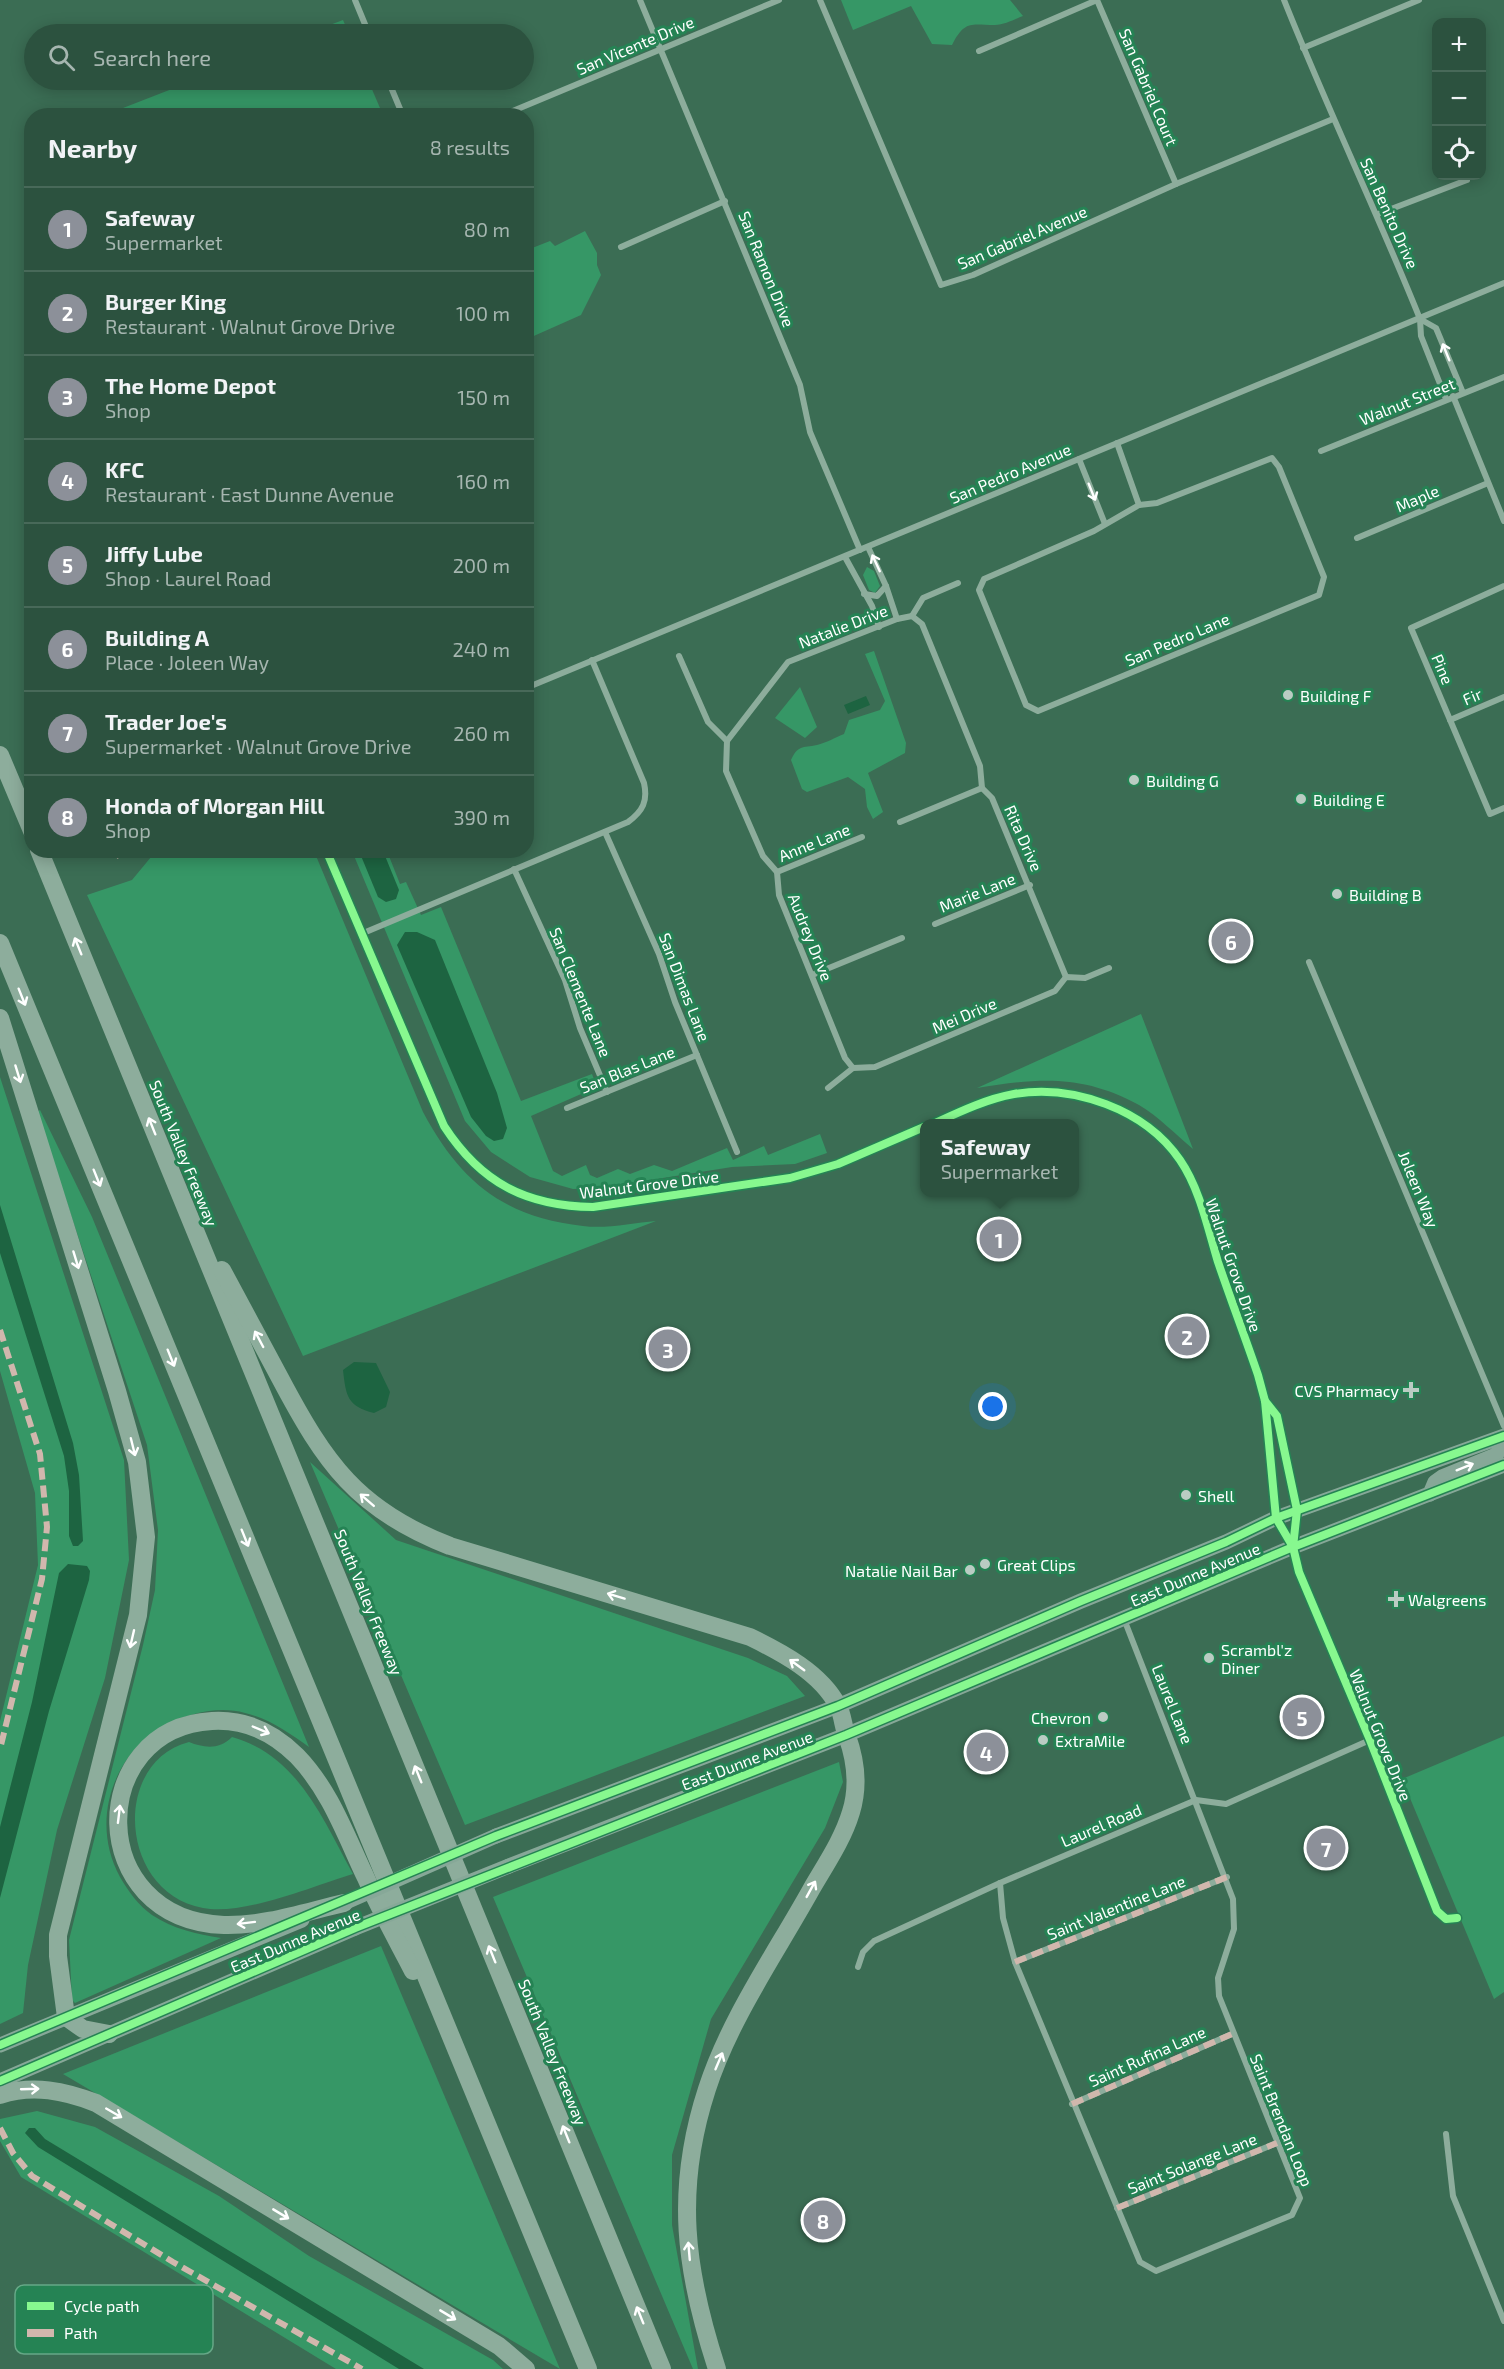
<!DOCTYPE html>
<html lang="en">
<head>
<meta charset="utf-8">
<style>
	body { margin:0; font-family:"Exo 2",sans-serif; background:#385c4a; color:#f1f3f6 }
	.controls { position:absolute; right:18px; top:18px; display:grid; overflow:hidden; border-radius:12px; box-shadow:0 3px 15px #0003 }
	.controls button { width:54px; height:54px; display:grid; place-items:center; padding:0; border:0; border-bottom:2px solid #486959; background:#2c523f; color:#f1f3f6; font:30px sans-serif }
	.you { position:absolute; left:993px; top:1407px; width:21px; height:21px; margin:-15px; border:4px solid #fff; border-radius:50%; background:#1a73e8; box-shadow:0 0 0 9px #1a73e833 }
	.badge { display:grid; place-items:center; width:39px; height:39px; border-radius:50%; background:#8c9099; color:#fff; font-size:20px; font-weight:700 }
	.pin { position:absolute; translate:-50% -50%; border:3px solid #fff; box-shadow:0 2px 6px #0006 }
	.popup { position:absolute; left:920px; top:1119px; width:159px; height:78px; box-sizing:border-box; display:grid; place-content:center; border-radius:12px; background:#2c523f; filter:drop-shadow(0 2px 4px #0005); font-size:20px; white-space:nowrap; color:#a6b6b0 }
	.popup b { font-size:22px; color:#f1f3f6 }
	.popup::after { content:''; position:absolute; left:50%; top:100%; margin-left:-12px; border:12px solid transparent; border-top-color:#2c523f }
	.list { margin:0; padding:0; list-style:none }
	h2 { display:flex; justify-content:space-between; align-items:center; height:78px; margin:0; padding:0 24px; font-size:26px }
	h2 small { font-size:20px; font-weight:400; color:#a6b6b0 }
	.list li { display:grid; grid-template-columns:39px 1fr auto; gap:18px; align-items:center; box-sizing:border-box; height:84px; padding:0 24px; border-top:2px solid #486959 }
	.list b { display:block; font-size:22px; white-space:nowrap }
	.list p { margin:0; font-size:20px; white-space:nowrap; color:#a6b6b0 }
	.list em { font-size:20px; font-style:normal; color:#a6b6b0 }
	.icon { flex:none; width:33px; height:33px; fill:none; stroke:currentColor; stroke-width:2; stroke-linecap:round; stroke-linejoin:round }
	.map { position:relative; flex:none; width:1504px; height:2369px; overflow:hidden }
	.search { position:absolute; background:#2c523f; box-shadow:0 3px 15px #0003; left:24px; top:24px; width:510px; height:66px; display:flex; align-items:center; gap:15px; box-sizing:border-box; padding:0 21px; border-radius:33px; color:#a6b6b0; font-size:22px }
	.panel { position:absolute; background:#2c523f; box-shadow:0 3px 15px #0003; left:24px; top:108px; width:510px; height:750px; border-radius:24px }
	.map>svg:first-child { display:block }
	.green { fill:#369766 }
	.water { fill:#1d6441 }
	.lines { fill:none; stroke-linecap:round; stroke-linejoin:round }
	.minor { stroke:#8dad9c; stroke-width:6 }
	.secondary { stroke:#87a898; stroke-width:15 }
	.motorway { stroke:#8dad9c; stroke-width:18 }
	.secondary-bridge { stroke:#87a898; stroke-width:15 }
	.quiet { stroke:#d1b7ad; stroke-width:6; stroke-dasharray:12 6; stroke-linecap:butt }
	.cycleway-casing { stroke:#258354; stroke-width:11 }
	.cycleway { stroke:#87f88f; stroke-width:8 }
	.oneway { stroke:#fff }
	.poi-dot { fill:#baccc3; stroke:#258354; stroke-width:2 }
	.labels { text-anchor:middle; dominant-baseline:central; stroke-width:6; stroke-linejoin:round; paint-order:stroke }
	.street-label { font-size:16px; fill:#fff; stroke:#258354 }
	.poi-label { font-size:16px; fill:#fff; stroke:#258354; text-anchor:start }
	.key { fill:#258354; stroke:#66a887; stroke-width:1.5 }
	.key-label { font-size:16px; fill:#fff }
</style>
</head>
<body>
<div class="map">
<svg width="1504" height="2369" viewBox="0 0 1504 2369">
	<rect width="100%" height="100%" fill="#3b6d54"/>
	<!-- green -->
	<g class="green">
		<path d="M 841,0 L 1010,0 L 1023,16 C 1015,19 1004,25 995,25 C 972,25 965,19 952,45 L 932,44 L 911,6 L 853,30 Z"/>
		<polygon points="343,20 349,34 306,34"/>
		<polygon points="195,80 368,80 383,115 105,115"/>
		<polygon points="585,231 597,253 597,265 601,275 581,315 527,339 527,250 550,241 555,246"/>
		<polygon points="867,567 874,571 880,586 875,593 869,590 863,575"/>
		<path d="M 874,651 L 906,743 L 905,753 L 868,773 L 883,812 L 873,819 L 867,807 L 865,789 L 848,777 L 807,792 L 802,789 L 791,760 C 798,745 802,748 817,745 C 826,743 836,737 844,734 L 849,720 L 880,710 L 885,701 L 865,654 Z"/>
		<polygon points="800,687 817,727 805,738 775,718"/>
		<path d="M 166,851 L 314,851 L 423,1112 C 460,1181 503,1217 583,1226 C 606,1229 633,1223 656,1221 L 303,1356 L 87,895 L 132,880 L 151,857 Z"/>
		<polygon points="352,851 387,851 400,884 406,882 421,915 441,907 521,1101 592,1074 597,1087 531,1116 553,1171 562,1176 586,1165 590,1175 597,1178 618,1169 630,1174 654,1165 672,1171 727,1148 733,1160 764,1146 768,1155 820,1134 827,1153 795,1164 732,1167 600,1188 573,1189 530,1177 491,1152 465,1121"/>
		<path d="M 1141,1014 L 1193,1149 C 1176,1135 1158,1116 1139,1105 C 1082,1074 1039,1078 977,1088 Z"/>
		<polygon points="0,1077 124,1460 129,1560 105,1678 57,1830 28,1965 23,2013 0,2024 0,1721 38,1565 35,1493 0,1371"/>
		<path d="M 40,1110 L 92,1217 L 309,1747 C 289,1733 270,1719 245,1713 C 227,1708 209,1710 191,1715 C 121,1733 85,1813 120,1877 C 128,1891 139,1906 152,1915 C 173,1929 197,1934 221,1938 L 75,2003 L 72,2000 L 69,1940 L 143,1645 L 155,1590 L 158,1530 L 147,1445 L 37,1112 Z"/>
		<polygon points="310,1462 396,1540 748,1658 787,1676 805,1696 465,1825"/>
		<polygon points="1504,1736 1504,1992 1494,1999 1402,1779"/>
		<path d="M 232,1737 C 298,1755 323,1820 353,1874 C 313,1886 243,1916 203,1908 C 119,1893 111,1762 189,1742 C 204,1748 219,1750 232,1737 Z"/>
		<polygon points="839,1762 843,1782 825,1828 711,2019 672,2155 672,2225 698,2369 693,2369 493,1897"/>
		<polygon points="381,1946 560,2369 63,2074"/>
		<polygon points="37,2111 95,2127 219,2196 309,2256 493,2360 503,2369 336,2369 21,2177 0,2141 0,2119"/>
	</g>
	<!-- water -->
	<g class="water">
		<polygon points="866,696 870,705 848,714 844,705"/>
		<polygon points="359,851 383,851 399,890 396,899 386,902 378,897"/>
		<polygon points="405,932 417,932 435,940 497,1093 507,1128 503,1139 494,1141 486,1136 471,1117 397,945"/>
		<polygon points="0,1205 73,1443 79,1475 83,1541 78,1546 73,1546 69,1536 69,1491 64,1456 0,1253"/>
		<path d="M 354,1362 L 376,1363 L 390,1392 L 386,1407 L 374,1413 C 347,1406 346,1396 343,1370 Z"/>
		<polygon points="68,1564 87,1566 90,1571 89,1580 49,1711 0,1898 0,1827 32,1702 59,1573"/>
		<polygon points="29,2128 35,2128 45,2139 424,2369 399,2369 38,2147 25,2133"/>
	</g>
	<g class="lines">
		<!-- minor -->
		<g class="minor">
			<polyline points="355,0 369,34"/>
			<polyline points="640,0 800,385 810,432 860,550"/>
			<polyline points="820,0 941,285 973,275 1176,184 1333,119"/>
			<polyline points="1097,0 1176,184"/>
			<path d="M 1284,0 C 1327,108 1377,212 1420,319 L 1421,336 L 1446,399"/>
			<polyline points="1303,48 1419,0"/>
			<polyline points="979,51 1097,0"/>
			<polyline points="388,80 403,116"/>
			<polyline points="501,116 779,0"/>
			<polyline points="1378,214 1467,180"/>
			<polyline points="621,247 725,201"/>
			<polyline points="1420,319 1436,328 1463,393"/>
			<polyline points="1453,396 1504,521"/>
			<polyline points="1117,443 1139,505"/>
			<polyline points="1321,451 1504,377"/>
			<polygon points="1272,458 1279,467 1324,577 1319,595 1038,711 1026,705 979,590 984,579 1094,531 1139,505 1157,503"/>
			<polyline points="1079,459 1105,524"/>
			<polyline points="1357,538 1488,483"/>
			<polyline points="868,547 886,586 897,619"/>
			<polyline points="845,557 872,606 879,627"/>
			<polyline points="1504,586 1411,628 1490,814 1504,808"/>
			<polyline points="864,594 877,596 886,586"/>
			<polyline points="912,616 922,624 980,766 982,788 992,798 1066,977"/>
			<polyline points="912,616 923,598 958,583"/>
			<polyline points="679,656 708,722 727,741 726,771 763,856 777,872 779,895 845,1058 853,1068"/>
			<polyline points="526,688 1504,283"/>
			<polyline points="1450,720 1504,697"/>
			<polyline points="727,741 788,662 897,619 912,616"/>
			<polyline points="900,822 982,788"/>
			<polyline points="605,832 659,954 675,1002 737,1152"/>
			<path d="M 326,850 L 444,1126 C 481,1183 526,1206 593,1207 L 790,1178 L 838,1164 L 924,1127"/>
			<polyline points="514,869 565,980 580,1028 607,1092"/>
			<polyline points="777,872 862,837"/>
			<polyline points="935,924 1030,885"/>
			<path d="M 361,934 L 628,822 C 643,811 648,801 644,783 L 592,660"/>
			<polyline points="1309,962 1504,1426"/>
			<polyline points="812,975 902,938"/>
			<polyline points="828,1088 853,1068 875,1067 1055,991 1066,977 1085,978 1109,968"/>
			<polyline points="567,1108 697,1055"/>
			<path d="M 933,1124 C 959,1112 986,1099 1014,1094 C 1073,1084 1145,1109 1180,1160 C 1200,1189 1208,1229 1218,1262 C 1231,1300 1245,1337 1258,1375 L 1265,1401 L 1276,1518 L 1292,1546"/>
			<polyline points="1266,1402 1277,1416 1297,1510 1293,1547 1299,1572 1370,1740 1437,1911 1446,1919 1457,1918"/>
			<polyline points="1000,1883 1003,1918 1015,1962 1140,2262 1156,2271 1292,2215 1300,2198 1219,1996 1218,1978 1234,1929 1233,1899 1124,1619"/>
			<polyline points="1015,1962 1227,1877"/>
			<polyline points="858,1967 863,1952 874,1941 1000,1883 1196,1800 1226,1804 1370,1740"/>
			<polyline points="1072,2104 1232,2034"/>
			<polyline points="1446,2134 1453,2196 1504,2321"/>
			<polyline points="1117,2208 1277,2143"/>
		</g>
		<!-- secondary -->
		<g class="secondary">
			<polyline points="1430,1494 1435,1482 1442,1477 1496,1455 1504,1443"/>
			<polyline points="496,1836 838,1706 1081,1601 1226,1542 1276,1518 1504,1436"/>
			<polyline points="509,1866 846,1735 1293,1547 1504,1465"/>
			<polyline points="0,2045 302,1920"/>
			<polyline points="0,2081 355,1928"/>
		</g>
		<!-- motorway -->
		<g class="motorway">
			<polyline points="0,755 32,831"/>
			<polyline points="39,850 662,2369"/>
			<polyline points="0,943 588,2369"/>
			<polyline points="0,1018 117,1391 137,1462 146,1537 138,1615 58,1935 58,1956 66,2017 83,2029 109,2034"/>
			<path d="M 222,1270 C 241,1306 261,1342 280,1378 C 325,1463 357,1510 450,1546 L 750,1637 C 781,1652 821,1673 838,1706 C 843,1715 843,1727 847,1736 C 856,1761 859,1786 851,1812 C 843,1839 826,1864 812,1888 C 776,1953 730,2018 707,2089 C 674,2190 685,2271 717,2369"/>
			<path d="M 344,1903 C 305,1912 264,1926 224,1925 C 84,1920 86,1728 212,1721 C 246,1719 273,1732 297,1756 C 330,1790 346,1836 366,1878 C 380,1910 397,1940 413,1971"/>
			<path d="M 0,2095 C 33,2084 65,2091 96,2103 L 499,2346 L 526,2369"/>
		</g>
		<!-- secondary-bridge -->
		<g class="secondary-bridge">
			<polyline points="344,1903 496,1836"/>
			<polyline points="355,1928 509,1866"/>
		</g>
		<!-- quiet -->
		<g class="quiet">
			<polyline points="116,856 131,850"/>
			<polyline points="0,1330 40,1454 47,1527 42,1579 0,1749"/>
			<polyline points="1015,1962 1227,1877"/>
			<polyline points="1072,2104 1232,2034"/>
			<polyline points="0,2128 13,2153 32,2176 173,2262 362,2369"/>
			<polyline points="1117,2208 1277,2143"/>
		</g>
		<defs>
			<g id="cycleway">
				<path d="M 326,850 L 444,1126 C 481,1183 526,1206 593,1207 L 790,1178 L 838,1164 L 924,1127"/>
				<path d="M 933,1124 C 959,1112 986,1099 1014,1094 C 1073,1084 1145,1109 1180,1160 C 1200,1189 1208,1229 1218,1262 C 1231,1300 1245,1337 1258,1375 L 1265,1401 L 1276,1518 L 1293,1547"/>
				<polyline points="1265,1401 1277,1416 1297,1510 1293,1547 1299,1572 1370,1740 1437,1911 1446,1919 1457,1918"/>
				<polyline points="0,2045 496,1836 838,1706 1081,1601 1226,1542 1276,1518 1504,1436"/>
				<polyline points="0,2081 355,1928 846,1735 1293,1547 1504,1465"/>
			</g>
		</defs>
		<!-- cycleway casing -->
		<use href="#cycleway" class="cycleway-casing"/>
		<!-- cycleway -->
		<use href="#cycleway" class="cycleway"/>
	</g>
	<!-- one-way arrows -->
	<defs><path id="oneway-shaft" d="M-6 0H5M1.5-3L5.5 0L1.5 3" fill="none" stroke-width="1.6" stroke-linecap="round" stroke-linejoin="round" transform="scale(1.5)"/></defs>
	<g class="oneway">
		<use href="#oneway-shaft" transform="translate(1446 352) rotate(-112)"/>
		<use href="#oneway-shaft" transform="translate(1092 492) rotate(68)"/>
		<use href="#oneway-shaft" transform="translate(876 563) rotate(-115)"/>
		<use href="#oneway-shaft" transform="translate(78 946) rotate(-112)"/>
		<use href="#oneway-shaft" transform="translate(22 997) rotate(68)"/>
		<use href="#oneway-shaft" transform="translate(18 1074) rotate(73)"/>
		<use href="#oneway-shaft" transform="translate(152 1126) rotate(-112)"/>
		<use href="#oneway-shaft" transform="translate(97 1178) rotate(68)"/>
		<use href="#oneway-shaft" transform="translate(76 1260) rotate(73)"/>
		<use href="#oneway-shaft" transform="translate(259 1339) rotate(-118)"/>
		<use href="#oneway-shaft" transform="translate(171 1358) rotate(68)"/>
		<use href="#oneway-shaft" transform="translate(133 1447) rotate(76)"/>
		<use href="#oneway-shaft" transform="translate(1465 1467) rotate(-22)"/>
		<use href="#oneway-shaft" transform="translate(367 1500) rotate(-139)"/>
		<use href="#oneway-shaft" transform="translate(245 1538) rotate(68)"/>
		<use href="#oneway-shaft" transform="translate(616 1596) rotate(-163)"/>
		<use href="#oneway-shaft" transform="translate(132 1639) rotate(103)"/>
		<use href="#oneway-shaft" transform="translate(797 1665) rotate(-144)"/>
		<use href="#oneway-shaft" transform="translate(261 1730) rotate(23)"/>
		<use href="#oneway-shaft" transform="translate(418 1774) rotate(-112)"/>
		<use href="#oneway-shaft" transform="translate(119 1814) rotate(-83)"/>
		<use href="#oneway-shaft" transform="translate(811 1889) rotate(-61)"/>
		<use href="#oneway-shaft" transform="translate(246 1923) rotate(173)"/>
		<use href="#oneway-shaft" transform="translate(492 1954) rotate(-112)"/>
		<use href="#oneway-shaft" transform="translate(719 2061) rotate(-67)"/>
		<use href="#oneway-shaft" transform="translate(30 2089) rotate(-2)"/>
		<use href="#oneway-shaft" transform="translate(114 2113) rotate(30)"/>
		<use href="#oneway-shaft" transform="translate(566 2134) rotate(-112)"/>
		<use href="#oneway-shaft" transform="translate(281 2214) rotate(31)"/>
		<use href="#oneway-shaft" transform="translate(689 2251) rotate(-95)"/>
		<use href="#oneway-shaft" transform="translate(448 2315) rotate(31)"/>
		<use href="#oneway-shaft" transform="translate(640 2315) rotate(-112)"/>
	</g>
	<!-- markers -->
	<g class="poi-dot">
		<circle cx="1288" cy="695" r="6"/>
		<circle cx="1134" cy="780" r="6"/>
		<circle cx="1301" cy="799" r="6"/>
		<circle cx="1337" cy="894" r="6"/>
		<path d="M1408 1381h6v6h6v6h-6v6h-6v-6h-6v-6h6z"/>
		<circle cx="1186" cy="1495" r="6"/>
		<circle cx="985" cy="1564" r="6"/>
		<circle cx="970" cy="1570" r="6"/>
		<path d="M1393 1590h6v6h6v6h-6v6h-6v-6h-6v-6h6z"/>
		<circle cx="1209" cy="1658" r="6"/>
		<circle cx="1103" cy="1717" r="6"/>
		<circle cx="1043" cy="1740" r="6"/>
	</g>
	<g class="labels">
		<!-- street labels -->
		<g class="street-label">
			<text transform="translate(635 45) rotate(-23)">San Vicente Drive</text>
			<text transform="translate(1149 87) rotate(67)">San Gabriel Court</text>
			<text transform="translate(1390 213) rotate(66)">San Benito Drive</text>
			<text transform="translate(1022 237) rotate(-23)">San Gabriel Avenue</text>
			<text transform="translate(767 269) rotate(68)">San Ramon Drive</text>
			<text transform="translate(1407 401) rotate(-22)">Walnut Street</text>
			<text transform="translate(1010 473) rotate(-23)">San Pedro Avenue</text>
			<text transform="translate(1417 498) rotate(-23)">Maple</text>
			<text transform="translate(843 626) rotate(-21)">Natalie Drive</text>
			<text transform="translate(1177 639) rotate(-23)">San Pedro Lane</text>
			<text transform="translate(1443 669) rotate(67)">Pine</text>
			<text transform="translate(1472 696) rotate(-23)">Fir</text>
			<text transform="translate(1024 838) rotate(66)">Rita Drive</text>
			<text transform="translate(814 842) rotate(-22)">Anne Lane</text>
			<text transform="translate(977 892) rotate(-22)">Marie Lane</text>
			<text transform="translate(811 937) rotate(68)">Audrey Drive</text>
			<text transform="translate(685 987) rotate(69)">San Dimas Lane</text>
			<text transform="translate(581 992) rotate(68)">San Clemente Lane</text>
			<text transform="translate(964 1015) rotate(-23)">Mei Drive</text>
			<text transform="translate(627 1069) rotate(-22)">San Blas Lane</text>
			<text transform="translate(184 1153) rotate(68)">South Valley Freeway</text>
			<text transform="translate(649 1184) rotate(-7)">Walnut Grove Drive</text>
			<text transform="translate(1419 1189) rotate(68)">Joleen Way</text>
			<text transform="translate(1234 1265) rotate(71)">Walnut Grove Drive</text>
			<text transform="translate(1195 1574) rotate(-23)">East Dunne Avenue</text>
			<text transform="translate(369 1602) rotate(68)">South Valley Freeway</text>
			<text transform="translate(1173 1704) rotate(68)">Laurel Lane</text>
			<text transform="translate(1381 1735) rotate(68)">Walnut Grove Drive</text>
			<text transform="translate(747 1760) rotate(-21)">East Dunne Avenue</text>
			<text transform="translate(1101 1825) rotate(-23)">Laurel Road</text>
			<text transform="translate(1116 1907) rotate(-22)">Saint Valentine Lane</text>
			<text transform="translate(295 1940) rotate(-23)">East Dunne Avenue</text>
			<text transform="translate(553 2052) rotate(68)">South Valley Freeway</text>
			<text transform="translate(1147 2056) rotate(-24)">Saint Rufina Lane</text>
			<text transform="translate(1282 2120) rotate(68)">Saint Brendan Loop</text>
			<text transform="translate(1192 2163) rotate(-22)">Saint Solange Lane</text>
		</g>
		<!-- poi labels -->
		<g class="poi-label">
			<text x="1300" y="695">Building F</text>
			<text x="1146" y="780">Building G</text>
			<text x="1313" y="799">Building E</text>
			<text x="1349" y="894">Building B</text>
			<text x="1399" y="1390" text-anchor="end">CVS Pharmacy</text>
			<text x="1198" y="1495">Shell</text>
			<text x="997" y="1564">Great Clips</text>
			<text x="958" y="1570" text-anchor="end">Natalie Nail Bar</text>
			<text x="1408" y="1599">Walgreens</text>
			<text x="1221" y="1649">Scrambl'z<tspan x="1221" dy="18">Diner</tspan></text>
			<text x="1091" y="1717" text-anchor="end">Chevron</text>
			<text x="1055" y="1740">ExtraMile</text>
		</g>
	</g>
	<!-- legend -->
	<rect x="15" y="2285" width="198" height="69" rx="9" class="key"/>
	<rect x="27" y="2302" width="27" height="8" fill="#87f88f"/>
	<rect x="27" y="2329" width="27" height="8" fill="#d1b7ad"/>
	<g class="key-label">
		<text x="64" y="2312">Cycle path</text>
		<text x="64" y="2339">Path</text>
	</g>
</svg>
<div class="controls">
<button>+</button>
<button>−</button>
<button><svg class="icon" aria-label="locate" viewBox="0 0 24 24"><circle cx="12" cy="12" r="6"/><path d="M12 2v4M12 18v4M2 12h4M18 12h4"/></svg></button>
</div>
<div class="you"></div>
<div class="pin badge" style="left:999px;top:1239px">1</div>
<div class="popup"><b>Safeway</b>Supermarket</div>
<div class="pin badge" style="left:1187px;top:1336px">2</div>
<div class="pin badge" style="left:668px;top:1349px">3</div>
<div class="pin badge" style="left:986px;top:1752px">4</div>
<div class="pin badge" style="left:1302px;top:1717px">5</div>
<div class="pin badge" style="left:1231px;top:941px">6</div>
<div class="pin badge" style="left:1326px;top:1848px">7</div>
<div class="pin badge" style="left:823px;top:2220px">8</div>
<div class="search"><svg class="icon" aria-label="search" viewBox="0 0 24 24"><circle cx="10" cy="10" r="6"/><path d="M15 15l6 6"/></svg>Search here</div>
<section class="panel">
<h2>Nearby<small>8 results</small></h2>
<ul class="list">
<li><span class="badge">1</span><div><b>Safeway</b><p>Supermarket</p></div><em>80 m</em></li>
<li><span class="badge">2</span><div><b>Burger King</b><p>Restaurant · Walnut Grove Drive</p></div><em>100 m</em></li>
<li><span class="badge">3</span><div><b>The Home Depot</b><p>Shop</p></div><em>150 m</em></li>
<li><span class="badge">4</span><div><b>KFC</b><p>Restaurant · East Dunne Avenue</p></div><em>160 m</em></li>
<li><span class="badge">5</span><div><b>Jiffy Lube</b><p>Shop · Laurel Road</p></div><em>200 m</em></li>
<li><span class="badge">6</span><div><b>Building A</b><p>Place · Joleen Way</p></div><em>240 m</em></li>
<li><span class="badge">7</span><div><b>Trader Joe's</b><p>Supermarket · Walnut Grove Drive</p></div><em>260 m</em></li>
<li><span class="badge">8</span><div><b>Honda of Morgan Hill</b><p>Shop</p></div><em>390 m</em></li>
</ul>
</section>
</div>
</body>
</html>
